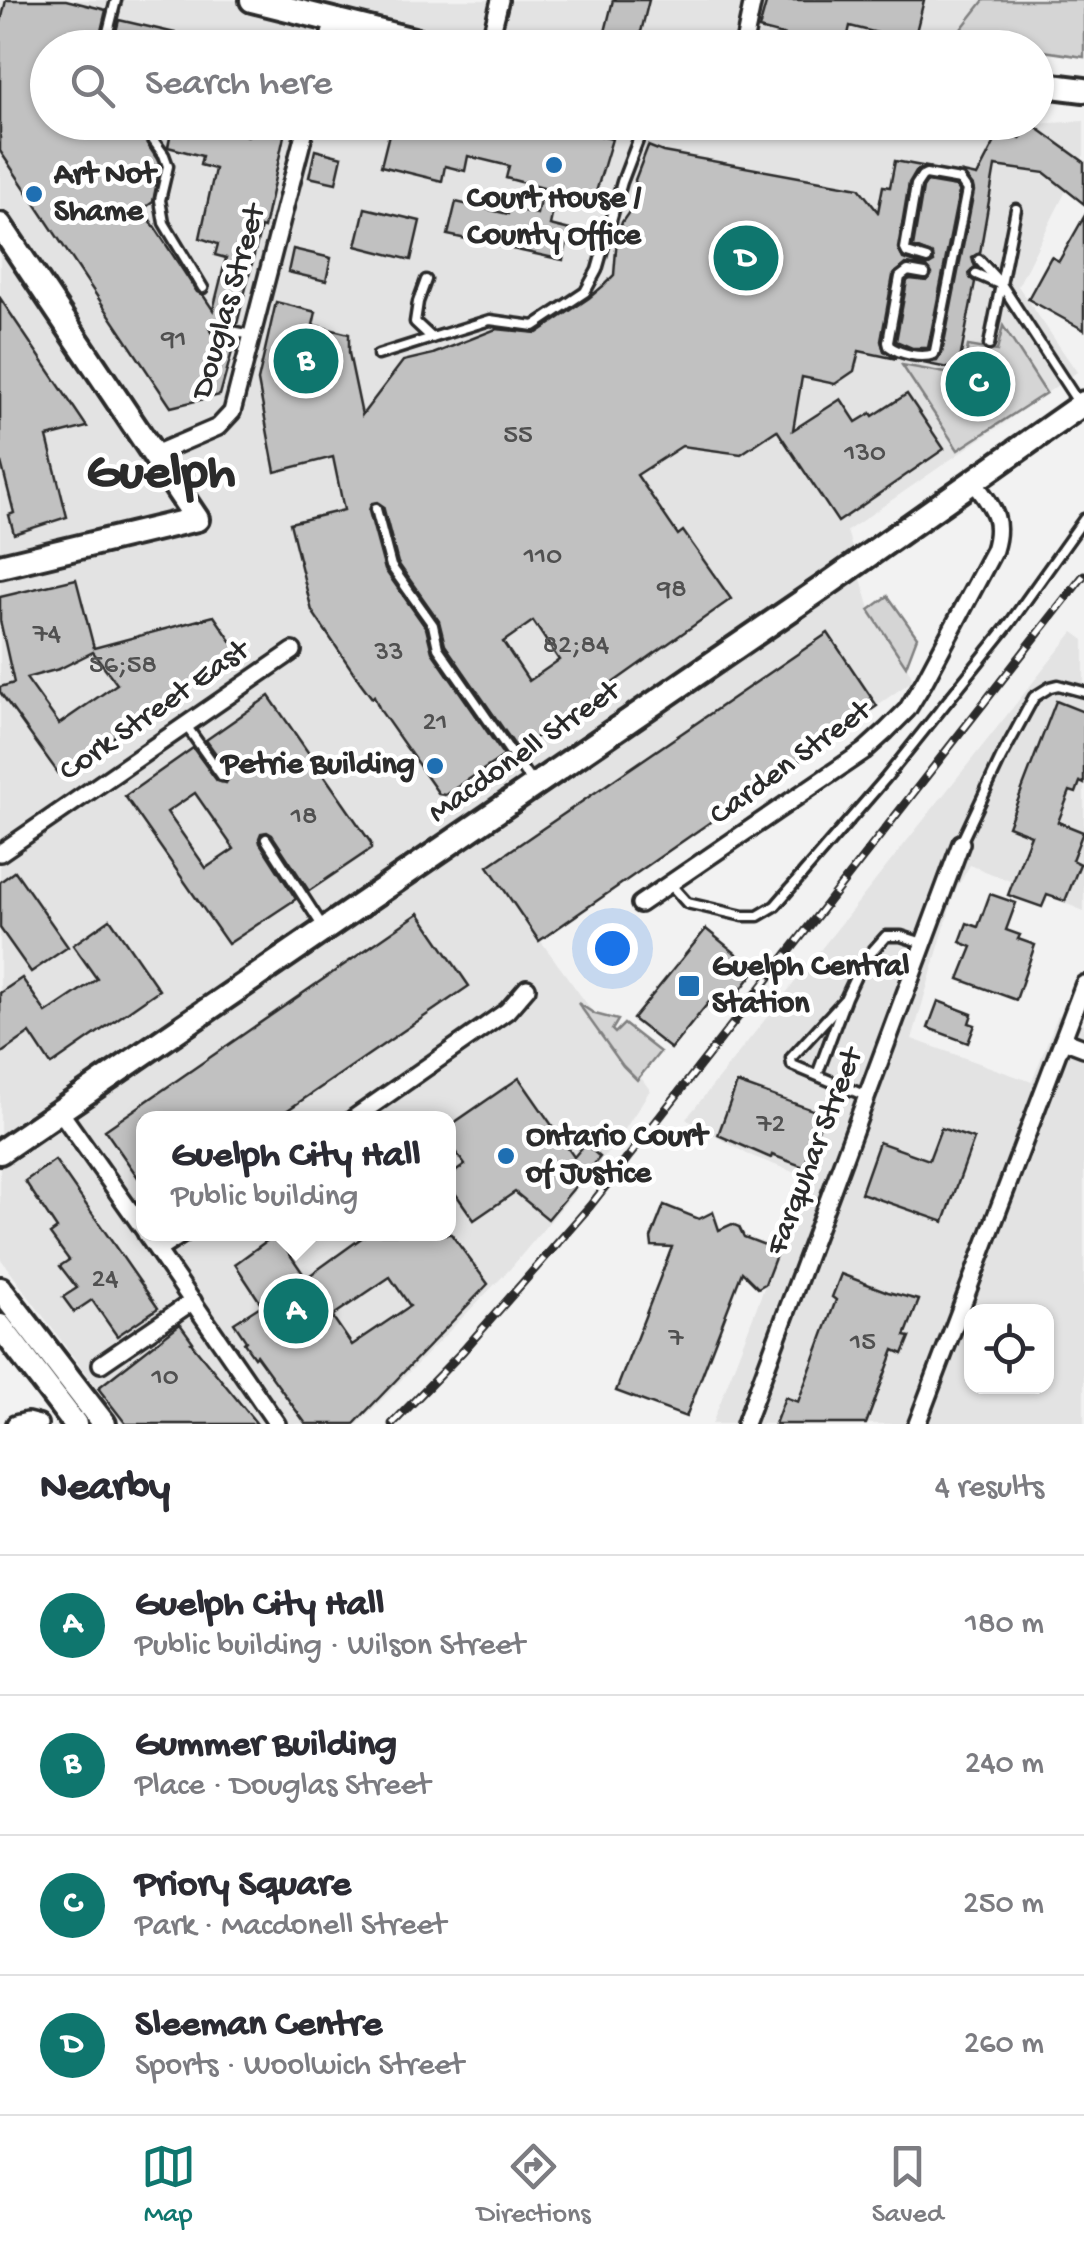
<!DOCTYPE html>
<html lang="en">
<head>
<meta charset="utf-8">
<style>
	body { margin:0; font-family:"Gochi Hand",sans-serif; background:#f2f2f3; color:#2b2b33 }
	.controls { position:absolute; right:30px; bottom:30px; display:grid; overflow:hidden; border-radius:20px; box-shadow:0 2px 8px #0004 }
	.controls button { width:90px; height:90px; display:grid; place-items:center; padding:0; border:0; border-bottom:2px solid #e1e1e2; background:#fff; color:#2b2b33; font:50px sans-serif }
	.you { position:absolute; left:612px; top:948px; width:35px; height:35px; margin:-25px; border:8px solid #fff; border-radius:50%; background:#1a73e8; box-shadow:0 0 0 15px #1a73e833 }
	.badge { display:grid; place-items:center; width:65px; height:65px; border-radius:50%; background:#0f766e; color:#fff; font-size:32px; font-weight:700 }
	.pin { position:absolute; translate:-50% -50%; border:5px solid #fff; box-shadow:0 2px 10px #0006 }
	.popup { position:absolute; left:136px; top:1111px; width:320px; height:130px; box-sizing:border-box; display:grid; place-content:center; border-radius:20px; background:#fff; filter:drop-shadow(0 2px 8px #0005); font-size:32px; white-space:nowrap; color:#7c7c81 }
	.popup b { font-size:38px; color:#2b2b33 }
	.popup::after { content:''; position:absolute; left:50%; top:100%; margin-left:-20px; border:20px solid transparent; border-top-color:#fff }
	.list { margin:0; padding:0; list-style:none }
	h2 { display:flex; justify-content:space-between; align-items:center; height:130px; margin:0; padding:0 40px; font-size:42px }
	h2 small { font-size:32px; font-weight:400; color:#7c7c81 }
	.list li { display:grid; grid-template-columns:65px 1fr auto; gap:30px; align-items:center; box-sizing:border-box; height:140px; padding:0 40px; border-top:2px solid #e1e1e2 }
	.list b { display:block; font-size:38px; white-space:nowrap }
	.list p { margin:0; font-size:32px; white-space:nowrap; color:#7c7c81 }
	.list em { font-size:32px; font-style:normal; color:#7c7c81 }
	.icon { flex:none; width:55px; height:55px; fill:none; stroke:currentColor; stroke-width:2; stroke-linecap:round; stroke-linejoin:round }
	.map { position:relative; flex:none; width:1084px; height:1424px; overflow:hidden }
	.search { position:absolute; background:#fff; box-shadow:0 2px 8px #0004; left:30px; right:30px; top:30px; height:110px; display:flex; align-items:center; gap:25px; box-sizing:border-box; padding:0 35px; border-radius:55px; color:#7c7c81; font-size:38px }
	.sheet { height:690px; background:#fff }
	nav { display:flex; justify-content:space-around; align-items:center; box-sizing:border-box; height:140px; border-top:2px solid #e1e1e2; background:#fff; font-size:28px; color:#7c7c81 }
	nav a { display:grid; justify-items:center; gap:5px }
	nav .on { color:#0f766e }
	.map>svg:first-child { display:block }
	.built { fill:#e3e3e3; fill-rule:evenodd }
	.green { fill:#d5d5d5; stroke:#808080; stroke-width:2.5 }
	.building { fill:#c1c1c1; stroke:#2b2b2b; stroke-width:2.5; fill-rule:evenodd }
	.lines { fill:none; stroke-linecap:round; stroke-linejoin:round }
	.lane-casing { stroke:#2b2b2b; stroke-width:15 }
	.street-casing { stroke:#2b2b2b; stroke-width:22 }
	.secondary-casing { stroke:#2b2b2b; stroke-width:30 }
	.lane { stroke:#fff; stroke-width:8 }
	.street { stroke:#fff; stroke-width:15 }
	.secondary { stroke:#fff; stroke-width:22 }
	.rail-casing { stroke:#2b2b2b; stroke-width:9 }
	.rail { stroke:#fff; stroke-width:5; stroke-dasharray:15; stroke-linecap:butt }
	.poi-dot { fill:#1f6fb2; stroke:#fff; stroke-width:4 }
	.labels { text-anchor:middle; dominant-baseline:central; stroke-width:9; stroke-linejoin:round; paint-order:stroke }
	.number-label { font-size:28px; fill:#505050 }
	.poi-label { font-size:32px; font-weight:bold; fill:#2b2b2b; stroke:#fff; text-anchor:start }
	.street-label { font-size:32px; fill:#2b2b2b; stroke:#fff }
	.town-label { font-size:52px; font-weight:bold; fill:#2b2b2b; stroke:#fff }
</style>
</head>
<body>
<div class="map">
<svg width="1084" height="1424" viewBox="0 0 1084 1424">
	<rect width="100%" height="100%" fill="#f2f2f2"/>
	<filter id="ink" filterUnits="userSpaceOnUse"><feTurbulence type="fractalNoise" baseFrequency=".01" numOctaves="2"/><feDisplacementMap in="SourceGraphic" scale="20" xChannelSelector="R" yChannelSelector="G"/><feConvolveMatrix kernelMatrix="1 2 1 2 8 2 1 2 1" color-interpolation-filters="sRGB"/></filter>
	<g filter="url(#ink)">
		<!-- built -->
		<g class="built">
			<path d="M 0,0 L 984,0 L 954,38 L 953,47 L 48,48 L 48,122 L 950,122 L 951,129 L 1084,121 L 1084,155 L 1018,286 L 1077,372 L 847,531 L 870,609 L 911,674 L 912,681 L 540,940 L 650,1090 L 618,1140 L 510,1269 L 358,1424 L 123,1424 L 0,1258 ZM 144,1118 L 448,1118 L 448,1234 L 144,1234 Z"/>
			<path d="M 1073,632 L 1084,640 L 1084,911 L 970,865 L 955,891 L 912,1039 L 1032,1082 L 1058,1015 L 1084,1024 L 1084,1424 L 712,1424 L 767,1280 L 764,1276 L 769,1275 L 803,1176 L 747,1154 L 686,1119 ZM 972,1312 L 1046,1312 L 1046,1386 L 972,1386 Z"/>
		</g>
		<!-- green -->
		<g class="green">
			<polygon points="984,0 1084,0 1084,57 1037,50 1036,48 1018,47 954,38"/>
			<polygon points="1003,326 1046,393 958,450 902,365 962,376 968,346 997,351"/>
			<polygon points="888,596 917,637 906,666 869,610"/>
			<polygon points="578,1003 595,1014 618,1020 612,1030 615,1033 624,1024 660,1052 637,1080 623,1066"/>
		</g>
		<!-- building -->
		<g class="building">
			<polygon points="6,0 66,0 106,10 97,48 48,48 48,122 89,122 94,130 105,122 133,122 157,159 160,166 153,202 143,209 197,292 203,295 213,310 226,258 215,255 218,244 200,238 215,169 200,165 202,156 168,147 173,122 197,122 248,136 251,122 287,122 264,228 261,227 237,324 216,321 209,326 212,334 235,341 220,395 171,407 0,151 0,26"/>
			<polygon points="613,0 649,0 637,48 603,40"/>
			<polygon points="767,0 924,0 912,48 882,48 885,35 850,26 845,48 792,45 794,38 759,29"/>
			<polygon points="119,20 214,42 213,48 112,48"/>
			<polygon points="392,122 547,122 612,139 596,192 599,192 595,207 556,197 550,225 570,230 563,260 448,235 456,202 508,214 510,208 537,214 543,188 506,178 509,166 468,156 465,171 445,166 442,181 381,166"/>
			<polygon points="1030,123 1084,162 1084,204 1045,173 995,166 980,253 972,257 975,267 969,272 970,278 975,282 958,370 923,363 937,361 942,353 974,191 973,186 963,173 977,176 1001,130 1020,139"/>
			<path d="M 648,146 L 663,152 L 859,188 L 878,212 L 883,186 L 890,187 L 895,161 L 927,167 L 916,171 L 909,183 L 898,248 L 903,259 L 926,266 L 934,262 L 933,255 L 913,247 L 923,188 L 927,182 L 956,187 L 959,192 L 928,348 L 912,348 L 896,341 L 907,281 L 910,279 L 927,281 L 932,274 L 927,267 L 906,264 L 893,276 L 881,341 L 884,351 L 897,359 L 859,351 L 854,371 L 835,384 L 802,377 L 793,430 L 841,399 L 856,422 L 871,413 L 873,416 L 907,394 L 944,449 L 838,522 L 777,430 L 741,454 L 682,446 L 637,475 L 678,535 L 683,531 L 731,599 L 518,750 L 445,645 L 439,621 L 398,563 L 383,506 L 377,502 L 372,503 L 369,511 L 385,570 L 426,628 L 432,652 L 504,756 L 445,795 L 439,794 L 380,710 L 374,696 L 372,698 L 360,682 L 312,611 L 290,523 L 344,510 L 333,457 L 275,472 L 258,381 L 276,302 L 316,312 L 313,325 L 349,334 L 349,353 L 362,415 L 403,361 L 433,354 L 496,329 L 537,333 L 589,298 L 603,286 L 614,275 L 617,237 L 622,222 L 638,199 L 635,180 ZM 533,621 L 559,660 L 529,681 L 503,642 Z"/>
			<polygon points="315,150 342,157 336,183 309,177"/>
			<polygon points="365,208 420,221 411,260 356,246"/>
			<polygon points="1084,217 1084,330 1028,299 1051,257 1059,261"/>
			<polygon points="293,249 331,258 326,281 288,272"/>
			<polygon points="0,298 87,427 47,437 67,517 14,534 9,515 14,513 0,458"/>
			<path d="M 76,579 L 94,648 L 214,616 L 238,651 L 83,758 L 61,777 L 0,692 L 0,687 L 14,683 L 0,620 L 0,597 ZM 93,652 L 117,684 L 59,724 L 26,678 L 59,669 Z"/>
			<polygon points="828,633 877,706 539,941 488,866"/>
			<path d="M 269,696 L 371,843 L 371,849 L 309,891 L 272,835 L 267,832 L 261,833 L 259,838 L 260,843 L 296,899 L 228,944 L 125,796 L 193,748 L 217,781 L 226,783 L 229,778 L 229,772 L 206,740 ZM 195,793 L 234,849 L 206,868 L 167,812 Z"/>
			<polygon points="1056,701 1084,712 1084,784 1080,782 1076,793 1070,791 1058,822 1083,832 1072,860 1080,864 1065,901 1047,895 1042,907 1008,895 1031,835 1008,826"/>
			<polygon points="15,871 68,947 31,972 0,928 0,882"/>
			<polygon points="990,894 1016,903 1006,930 1020,935 1018,939 1035,945 1016,1000 959,979 972,947 960,942 967,923 978,927"/>
			<polygon points="419,913 469,986 276,1118 144,1118 144,1186 105,1130"/>
			<polygon points="110,919 159,990 51,1065 30,1033 0,1054 0,993 22,978 46,1013 97,979 73,945"/>
			<polygon points="706,929 756,970 723,1013 709,1002 671,1049 633,1019"/>
			<polygon points="938,1001 972,1014 969,1023 975,1025 968,1043 928,1028"/>
			<polygon points="519,1078 574,1157 585,1144 600,1157 548,1219 515,1192 474,1220 448,1183 448,1177 465,1165 448,1142 448,1127"/>
			<polygon points="737,1083 824,1114 804,1167 772,1155 771,1158 718,1135"/>
			<polygon points="941,1128 974,1139 944,1222 861,1193 879,1142 929,1160"/>
			<polygon points="55,1160 158,1308 117,1336 92,1300 74,1312 63,1297 77,1288 60,1266 69,1260 50,1234 57,1229 25,1181"/>
			<polygon points="664,1205 699,1219 713,1212 719,1230 732,1224 739,1227 744,1237 778,1250 765,1284 758,1288 742,1272 686,1417 616,1391 672,1247 652,1246 651,1238"/>
			<path d="M 276,1234 L 306,1278 L 367,1234 L 451,1234 L 488,1284 L 354,1424 L 306,1424 L 256,1355 L 254,1357 L 244,1343 L 246,1341 L 234,1323 L 262,1305 L 235,1264 ZM 390,1277 L 410,1306 L 352,1345 L 332,1316 Z"/>
			<polygon points="841,1274 888,1292 919,1300 905,1336 910,1337 903,1354 894,1350 866,1424 775,1424 785,1397 798,1402 836,1300 832,1297"/>
			<polygon points="180,1324 193,1342 191,1343 257,1424 126,1424 98,1388"/>
		</g>
		<g class="lines">
			<defs>
				<g id="lane">
					<polyline points="104,48 116,0"/>
					<polyline points="140,122 164,155 168,166 160,200 164,223 203,288"/>
					<polyline points="979,260 1001,284 1078,402"/>
					<path d="M 925,274 L 908,271 L 900,277 L 888,342 L 889,346 C 900,354 921,359 934,354 L 935,351 L 967,190 L 960,180 L 926,174 L 922,176 L 916,185 L 905,249 L 907,253 L 927,259"/>
					<polyline points="976,274 997,283"/>
					<polyline points="426,280 418,302 415,322 432,338 490,320 534,326 585,292 597,270 622,182 645,122"/>
					<polyline points="216,328 252,335"/>
					<polyline points="989,345 1016,209"/>
					<polyline points="378,355 432,338"/>
					<polyline points="376,509 391,566 433,625 438,648 532,783"/>
					<polyline points="187,727 222,776"/>
					<polyline points="266,839 323,927"/>
					<polyline points="961,843 1001,758 1034,697 1050,687 1058,685 1084,692"/>
					<polyline points="670,884 687,903 743,916 758,916 775,906 885,779 1010,623 1084,519"/>
					<polyline points="844,1000 791,1058 792,1065 866,1096"/>
					<polyline points="817,1075 846,997 862,963 886,936 901,936 923,943"/>
				</g>
				<g id="street">
					<polyline points="326,48 334,21"/>
					<polyline points="488,48 500,0"/>
					<polyline points="743,48 753,0"/>
					<polyline points="155,454 218,427 232,412 307,122"/>
					<polyline points="0,853 293,651"/>
					<path d="M 640,904 L 864,751 L 886,731 L 907,710 L 924,682 L 994,550 C 1004,518 992,507 974,482"/>
					<polyline points="1063,1040 1084,1048"/>
					<polyline points="59,1110 144,1230"/>
					<polyline points="354,1118 507,1011 527,988"/>
					<polyline points="146,1234 277,1424"/>
					<polyline points="158,1250 183,1234"/>
					<polyline points="101,1364 193,1301"/>
					<polyline points="15,1424 27,1421 39,1424"/>
					<polyline points="745,1424 961,843"/>
					<polyline points="917,1424 1084,984"/>
				</g>
				<g id="secondary">
					<polyline points="252,0 446,48"/>
					<polyline points="1036,84 1084,90"/>
					<polyline points="774,122 776,122"/>
					<polyline points="0,225 197,519 0,566"/>
					<polyline points="0,1152 825,586 1084,403"/>
					<polyline points="0,1289 104,1424"/>
					<polyline points="0,1326 75,1424"/>
				</g>
			</defs>
			<!-- lane casing -->
			<use href="#lane" class="lane-casing"/>
			<!-- street casing -->
			<use href="#street" class="street-casing"/>
			<!-- secondary casing -->
			<use href="#secondary" class="secondary-casing"/>
			<!-- lane -->
			<use href="#lane" class="lane"/>
			<!-- street -->
			<use href="#street" class="street"/>
			<!-- secondary -->
			<use href="#secondary" class="secondary"/>
			<defs>
				<polyline id="rail" points="392,1424 463,1351 590,1206 1084,575"/>
			</defs>
			<!-- rail casing -->
			<use href="#rail" class="rail-casing"/>
			<!-- rail -->
			<use href="#rail" class="rail"/>
		</g>
	</g>
	<!-- markers -->
	<g class="poi-dot">
		<circle cx="554" cy="165" r="10"/>
		<circle cx="34" cy="194" r="10"/>
		<circle cx="435" cy="766" r="10"/>
		<rect x="677" y="974" width="24" height="24" rx="5"/>
		<circle cx="506" cy="1156" r="10"/>
	</g>
	<g class="labels">
		<!-- number labels -->
		<g class="number-label">
			<text x="174" y="340">91</text>
			<text x="518" y="436">55</text>
			<text x="865" y="454">130</text>
			<text x="543" y="557">110</text>
			<text x="672" y="590">98</text>
			<text x="47" y="635">74</text>
			<text x="576" y="646">82;84</text>
			<text x="389" y="653">33</text>
			<text x="123" y="666">56;58</text>
			<text x="435" y="723">21</text>
			<text x="304" y="817">18</text>
			<text x="771" y="1125">72</text>
			<text x="105" y="1280">24</text>
			<text x="676" y="1339">7</text>
			<text x="863" y="1343">15</text>
			<text x="165" y="1378">10</text>
		</g>
		<!-- poi labels -->
		<g class="poi-label">
			<text x="54" y="176">Art Not<tspan x="54" dy="37">Shame</tspan></text>
			<text x="554" y="200" text-anchor="middle">Court House /<tspan x="554" dy="37">County Office</tspan></text>
			<text x="415" y="766" text-anchor="end">Petrie Building</text>
			<text x="712" y="968">Guelph Central<tspan x="712" dy="37">Station</tspan></text>
			<text x="526" y="1138">Ontario Court<tspan x="526" dy="37">of Justice</tspan></text>
		</g>
		<!-- street labels -->
		<g class="street-label">
			<text transform="translate(230 302) rotate(-74)">Douglas Street</text>
			<text transform="translate(155 712) rotate(-35)">Cork Street East</text>
			<text transform="translate(525 753) rotate(-35)">Macdonell Street</text>
			<text transform="translate(791 764) rotate(-36)">Carden Street</text>
			<text transform="translate(816 1152) rotate(-69)">Farquhar Street</text>
		</g>
		<!-- town labels -->
		<g class="town-label">
			<text x="161" y="475">Guelph</text>
		</g>
	</g>
</svg>
<div class="controls">
<button><svg class="icon" aria-label="locate" viewBox="0 0 24 24"><circle cx="12" cy="12" r="6"/><path d="M12 2v4M12 18v4M2 12h4M18 12h4"/></svg></button>
</div>
<div class="you"></div>
<div class="pin badge" style="left:296px;top:1311px">A</div>
<div class="popup"><b>Guelph City Hall</b>Public building</div>
<div class="pin badge" style="left:306px;top:361px">B</div>
<div class="pin badge" style="left:978px;top:384px">C</div>
<div class="pin badge" style="left:746px;top:258px">D</div>
<div class="search"><svg class="icon" aria-label="search" viewBox="0 0 24 24"><circle cx="10" cy="10" r="6"/><path d="M15 15l6 6"/></svg>Search here</div>
</div>
<section class="sheet">
<h2>Nearby<small>4 results</small></h2>
<ul class="list">
<li><span class="badge">A</span><div><b>Guelph City Hall</b><p>Public building · Wilson Street</p></div><em>180 m</em></li>
<li><span class="badge">B</span><div><b>Gummer Building</b><p>Place · Douglas Street</p></div><em>240 m</em></li>
<li><span class="badge">C</span><div><b>Priory Square</b><p>Park · Macdonell Street</p></div><em>250 m</em></li>
<li><span class="badge">D</span><div><b>Sleeman Centre</b><p>Sports · Woolwich Street</p></div><em>260 m</em></li>
</ul>
</section>
<nav>
<a class="on"><svg class="icon" aria-label="map" viewBox="0 0 24 24"><path d="M3 6l6-2 6 2 6-2v14l-6 2-6-2-6 2zM9 4v14M15 6v14"/></svg>Map</a>
<a><svg class="icon" aria-label="directions" viewBox="0 0 24 24"><path d="M12 3l9 9-9 9-9-9zM9 14v-3h6M13 9l2 2-2 2"/></svg>Directions</a>
<a><svg class="icon" aria-label="saved" viewBox="0 0 24 24"><path d="M7 4h10v16l-5-4-5 4z"/></svg>Saved</a>
</nav>
</body>
</html>
